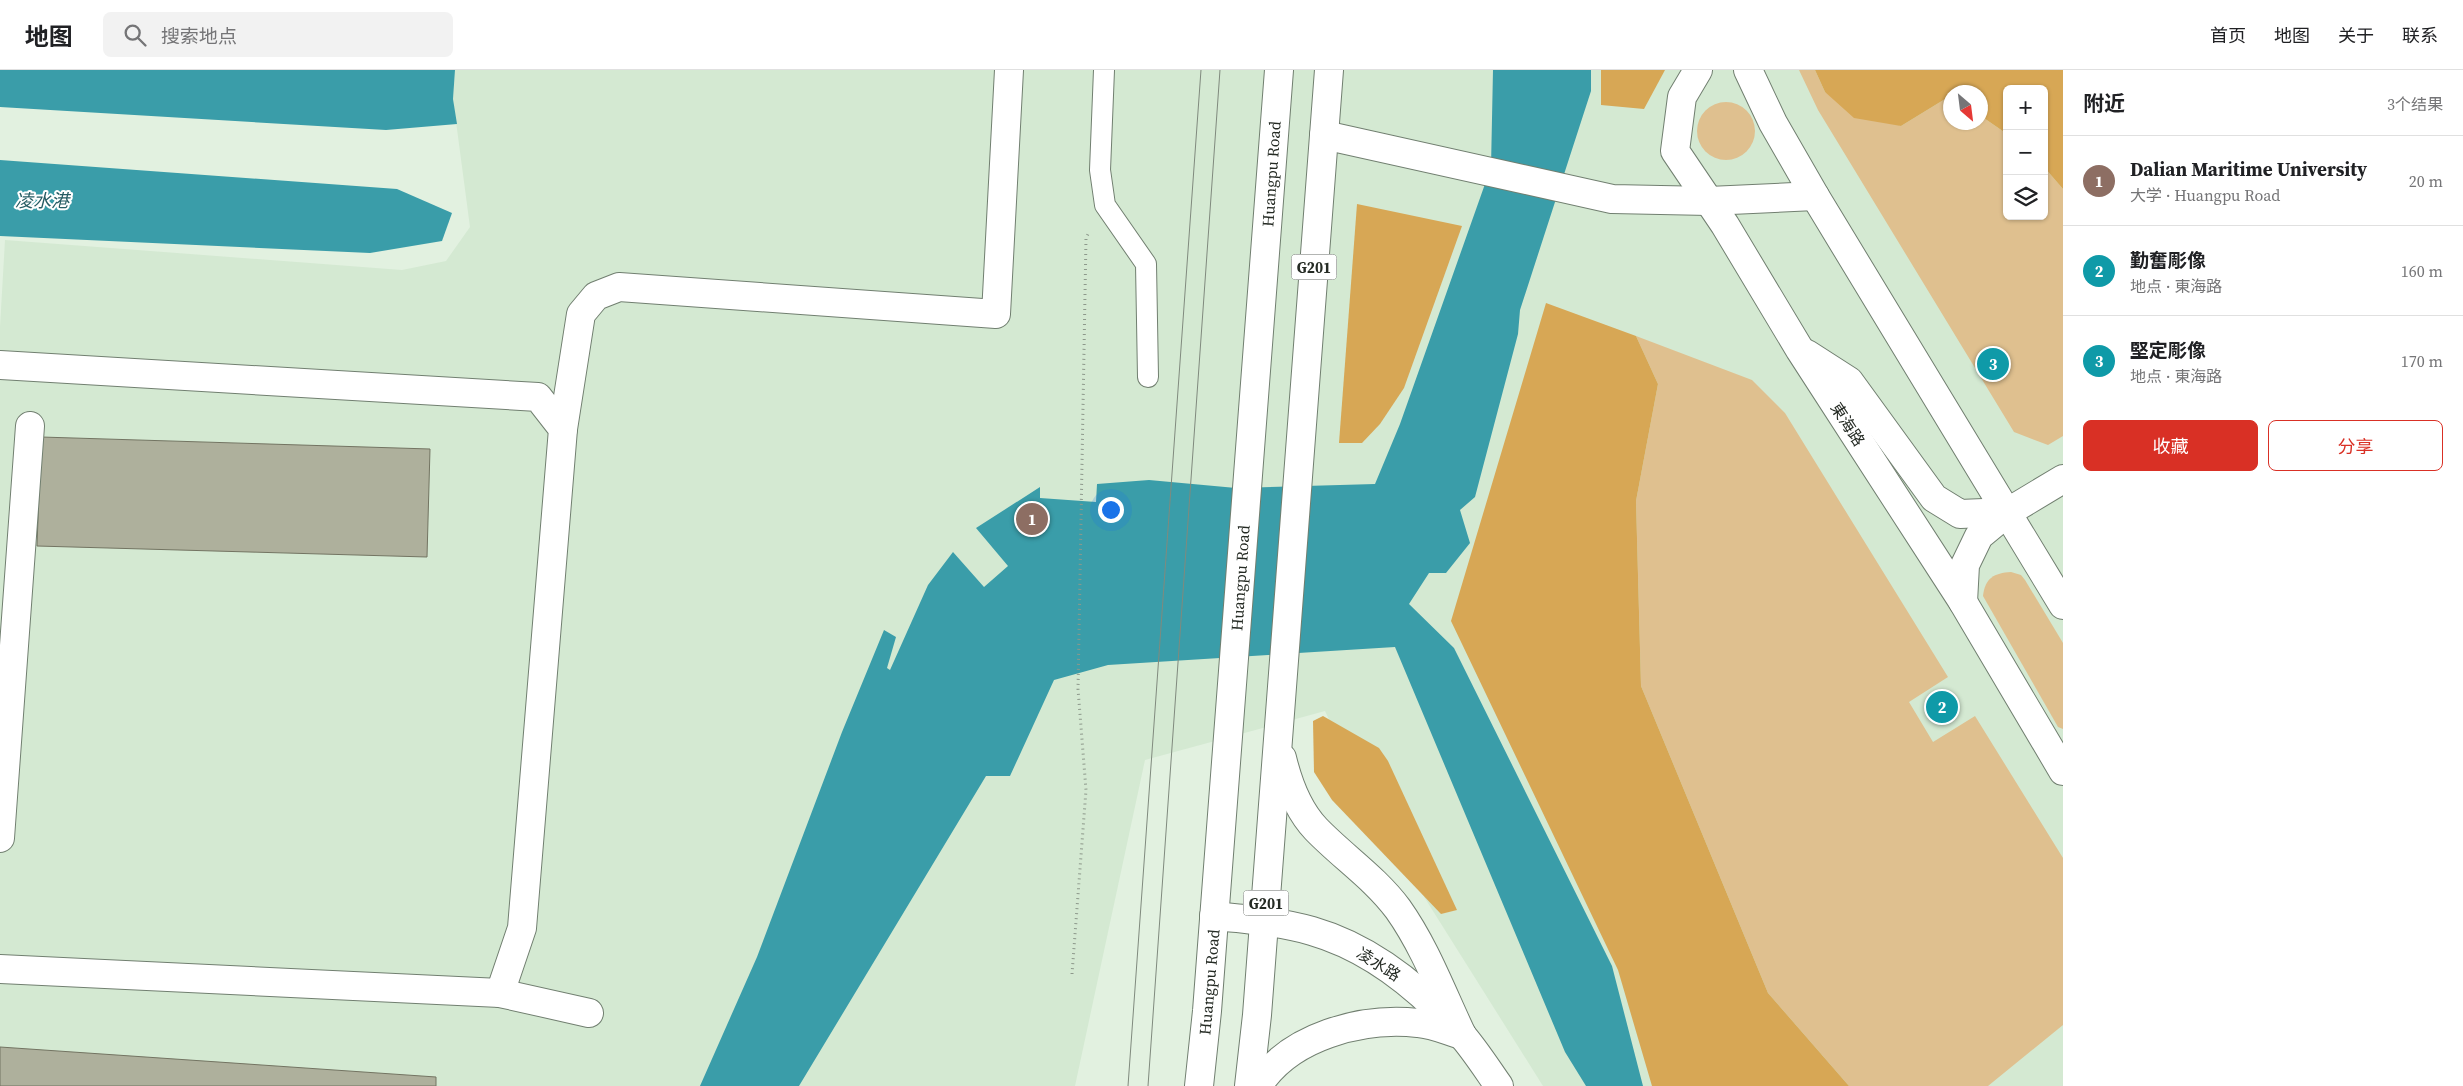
<!DOCTYPE html>
<html lang="zh">
<head>
<meta charset="utf-8">
<style>
	body { margin:0; font-family:"Source Serif 4","Noto Sans SC",serif; background:#f2f2f2; color:#202124 }
	.controls { position:absolute; right:15px; top:15px; display:grid; overflow:hidden; border-radius:8px; box-shadow:0 1px 4px #0004 }
	.controls button { width:45px; height:45px; display:grid; place-items:center; padding:0; border:0; border-bottom:1px solid #e0e0e0; background:#fff; color:#202124; font:25px sans-serif }
	.compass { position:absolute; left:1943px; top:15px; width:45px; height:45px; border-radius:50%; background:#fff; box-shadow:0 1px 4px #0004; rotate:152deg }
	.you { position:absolute; left:1110px; top:439px; width:18px; height:18px; margin:-12px; border:4px solid #fff; border-radius:50%; background:#1a73e8; box-shadow:0 0 0 8px #1a73e833 }
	.badge { display:grid; place-items:center; width:32px; height:32px; border-radius:50%; background:#d93025; color:#fff; font-size:16px; font-weight:700 }
	.pin { position:absolute; translate:-50% -50%; border:2px solid #fff; box-shadow:0 1px 5px #0006 }
	.list { margin:0; padding:0; list-style:none }
	h2 { display:flex; justify-content:space-between; align-items:center; height:65px; margin:0; padding:0 20px; font-size:21px }
	h2 small { font-size:16px; font-weight:400; color:#757577 }
	.list li { display:grid; grid-template-columns:32px 1fr auto; gap:15px; align-items:center; box-sizing:border-box; height:90px; padding:0 20px; border-top:1px solid #e0e0e0 }
	.list b { display:block; font-size:19px; white-space:nowrap }
	.list p { margin:0; font-size:16px; white-space:nowrap; color:#757577 }
	.list em { font-size:16px; font-style:normal; color:#757577 }
	.actions { display:flex; gap:10px; padding:15px 20px }
	.actions a { flex:1; padding:11px 0; border:1px solid #d93025; border-radius:8px; text-align:center; font-size:18px; color:#d93025 }
	.actions .main { background:#d93025; color:#fff }
	.icon { flex:none; width:28px; height:28px; fill:none; stroke:currentColor; stroke-width:2; stroke-linecap:round; stroke-linejoin:round }
	.map { position:relative; flex:none; width:2063px; height:1016px; overflow:hidden }
	header { display:flex; align-items:center; gap:30px; box-sizing:border-box; height:70px; padding:0 25px; background:#fff; border-bottom:1px solid #e0e0e0 }
	header strong { font-size:24px }
	nav { display:flex; gap:28px; margin-inline-start:auto; font-size:18px }
	.search { width:350px; height:45px; background:#f2f2f2; display:flex; align-items:center; gap:12px; box-sizing:border-box; padding:0 18px; border-radius:8px; color:#757577; font-size:19px }
	main { display:flex }
	aside { flex:1; background:#fff }
	.map>svg:first-child { display:block }
	.built { fill:#d4e9d2; fill-rule:evenodd }
	.green { fill:#dfc08f }
	.forest { fill:#d7a755 }
	.water { fill:#3a9da9 }
	.building { fill:#aeb09c; stroke:#737462 }
	.lines { fill:none; stroke-linecap:round; stroke-linejoin:round }
	.lane-casing { stroke:#717f70; stroke-width:22 }
	.street-casing { stroke:#717f70; stroke-width:30 }
	.secondary-casing { stroke:#717f70; stroke-width:30 }
	.highway-casing { stroke:#717f70; stroke-width:30 }
	.path { stroke:#8d988b; stroke-width:3; stroke-dasharray:1 4; stroke-linecap:butt }
	.lane { stroke:#fff; stroke-width:20 }
	.street { stroke:#fff; stroke-width:28 }
	.secondary { stroke:#fff; stroke-width:28 }
	.highway { stroke:#fff; stroke-width:28 }
	.tram { stroke:#808a7e; stroke-width:1 }
	.labels { text-anchor:middle; dominant-baseline:central; stroke-width:4; stroke-linejoin:round; paint-order:stroke }
	.shield { fill:#fff; stroke:#666b66; stroke-width:1 }
	.shield-label { font-size:15px; font-weight:bold; fill:#252b24 }
	.street-label { font-size:16px; fill:#252b24; stroke:#fff }
	.water-label { font-size:18px; font-style:italic; fill:#265c63; stroke:#fff }
</style>
</head>
<body>
<header>
<strong>地图</strong>
<div class="search"><svg class="icon" aria-label="search" viewBox="0 0 24 24"><circle cx="10" cy="10" r="6"/><path d="M15 15l6 6"/></svg>搜索地点</div>
<nav><a>首页</a><a>地图</a><a>关于</a><a>联系</a></nav>
</header>
<main>
<div class="map">
<svg width="2063" height="1016" viewBox="0 0 2063 1016">
	<rect width="100%" height="100%" fill="#e2f1e0"/>
	<!-- built -->
	<path class="built" d="M 455,0 L 2063,0 L 2063,1016 L 1543,1016 L 1377,752 L 1325,641 L 1145,690 L 1075,1016 L 0,1016 L 0,257 L 5,170 L 402,200 L 446,191 L 470,157 L 453,29 ZM 2007,19 L 2044,19 L 2044,146 L 2007,146 ZM 1950,22 L 1980,22 L 1980,52 L 1950,52 Z"/>
	<!-- green -->
	<g class="green">
		<polygon points="1799,0 1815,0 1825,22 1901,56 1950,26 1950,52 1980,52 1981,46 2007,64 2007,146 2044,146 2044,97 2063,119 2063,366 2048,375 2014,362 1818,40"/>
		<circle cx="1726" cy="61" r="29"/>
		<polygon points="1636,266 1752,310 1785,343 1948,607 1909,632 1933,672 1975,646 2063,788 2063,955 1988,1016 1849,1016 1768,923 1641,616 1636,431 1658,314"/>
		<path d="M 2011,502 L 2021,505 L 2025,510 L 2063,573 L 2063,659 L 2058,657 L 1983,526 C 1985,508 1994,503 2011,502 Z"/>
	</g>
	<!-- forest -->
	<g class="forest">
		<polygon points="1601,0 1665,0 1644,39 1601,35"/>
		<polygon points="1815,0 2063,0 2063,119 2044,97 2044,19 2007,19 2007,64 1981,46 1980,22 1950,22 1950,26 1901,56 1854,48 1825,22"/>
		<polygon points="1357,134 1462,156 1404,318 1380,354 1362,373 1339,373"/>
		<polygon points="1546,233 1636,266 1658,314 1636,431 1641,616 1768,923 1849,1016 1652,1016 1618,900 1451,551"/>
		<polygon points="1323,646 1379,678 1388,691 1457,840 1441,844 1332,730 1314,702 1313,651"/>
	</g>
	<!-- water -->
	<g class="water">
		<polygon points="0,0 455,0 453,29 457,54 386,60 0,37"/>
		<polygon points="1493,0 1591,0 1591,21 1520,240 1518,264 1475,427 1460,440 1470,473 1446,503 1429,503 1409,534 1454,578 1612,896 1643,1016 1586,1016 1565,982 1395,577 1108,595 1054,610 1010,706 986,706 799,1016 700,1016 757,887 842,662 884,560 896,567 887,598 890,600 928,515 953,482 984,517 1008,496 976,458 1040,417 1040,428 1096,432 1097,414 1149,410 1236,418 1375,414 1400,354 1491,97"/>
		<polygon points="0,90 397,119 452,143 442,171 370,183 0,166"/>
	</g>
	<!-- building -->
	<g class="building">
		<polygon points="41,367 430,379 427,487 37,476"/>
		<polygon points="0,977 436,1007 436,1016 0,1016"/>
	</g>
	<g class="lines">
		<defs>
			<polyline id="lane" points="1104,0 1100,100 1105,135 1146,194 1148,307"/>
			<g id="street">
				<polyline points="1698,0 1682,27 1675,81 1725,155 1800,280 1963,532 2063,701"/>
				<polyline points="1748,0 1773,53 1815,126 2063,535"/>
				<polyline points="1324,65 1612,129 1709,131 1815,126"/>
				<polyline points="1807,284 1849,311 1934,428 1960,444 2008,442"/>
				<polyline points="0,295 538,327 563,359 522,858 500,923"/>
				<polyline points="563,359 581,244 596,226 619,217 996,244 1009,0"/>
				<polyline points="1963,532 1965,495 1979,466 2008,442 2063,409"/>
				<polyline points="0,768 30,356"/>
				<polyline points="0,899 500,923 589,943"/>
			</g>
			<path id="secondary" d="M 1214,846 C 1247,849 1281,852 1312,861 C 1371,878 1421,919 1461,964 C 1475,980 1487,999 1499,1016"/>
			<g id="highway">
				<path d="M 1282,688 C 1288,713 1298,740 1316,759 C 1343,787 1375,808 1398,839 C 1425,877 1442,923 1462,965"/>
				<polyline points="1199,1016 1207,941 1279,0"/>
				<polyline points="1249,1016 1257,945 1329,0"/>
				<path d="M 1258,1016 C 1289,966 1362,947 1418,953 C 1433,954 1448,961 1462,965"/>
			</g>
		</defs>
		<!-- lane casing -->
		<use href="#lane" class="lane-casing"/>
		<!-- street casing -->
		<use href="#street" class="street-casing"/>
		<!-- secondary casing -->
		<use href="#secondary" class="secondary-casing"/>
		<!-- highway casing -->
		<use href="#highway" class="highway-casing"/>
		<!-- path -->
		<polyline class="path" points="1072,904 1086,720 1078,619 1086,168 1089,162"/>
		<!-- lane -->
		<use href="#lane" class="lane"/>
		<!-- street -->
		<use href="#street" class="street"/>
		<!-- secondary -->
		<use href="#secondary" class="secondary"/>
		<!-- highway -->
		<use href="#highway" class="highway"/>
		<!-- tram -->
		<g class="tram">
			<polyline points="1128,1016 1201,0"/>
			<polyline points="1148,1016 1220,0"/>
		</g>
	</g>
	<g class="labels">
		<!-- shield labels -->
		<g class="shield">
			<rect x="1291.5" y="184.5" width="45" height="25" rx="4"/>
			<rect x="1243.5" y="820.5" width="45" height="25" rx="4"/>
		</g>
		<g class="shield-label">
			<text x="1314" y="197">G201</text>
			<text x="1266" y="833">G201</text>
		</g>
		<!-- street labels -->
		<g class="street-label">
			<text transform="translate(1271 104) rotate(-86)">Huangpu Road</text>
			<text transform="translate(1848 354) rotate(57)">東海路</text>
			<text transform="translate(1240 508) rotate(-86)">Huangpu Road</text>
			<text transform="translate(1379 894) rotate(32)">凌水路</text>
			<text transform="translate(1209 912) rotate(-85)">Huangpu Road</text>
		</g>
		<!-- water labels -->
		<g class="water-label">
			<text x="42" y="130">凌水港</text>
		</g>
	</g>
</svg>
<div class="controls">
<button>+</button>
<button>−</button>
<button><svg class="icon" aria-label="layers" viewBox="0 0 24 24"><path d="M12 4l9 5-9 5-9-5zM3 14l9 5 9-5"/></svg></button>
</div>
<svg class="compass" viewBox="-18 -18 36 36"><path d="M0-13l5 13h-10z" fill="#e53935"/><path d="M0 13l5-13h-10z" fill="#757577"/></svg>
<div class="you"></div>
<div class="pin badge" style="left:1032px;top:449px;background:#8d6e63">1</div>
<div class="pin badge" style="left:1942px;top:637px;background:#0f9aa8">2</div>
<div class="pin badge" style="left:1993px;top:294px;background:#0f9aa8">3</div>
</div>
<aside>
<h2>附近<small>3个结果</small></h2>
<ul class="list">
<li><span class="badge" style="background:#8d6e63">1</span><div><b>Dalian Maritime University</b><p>大学 · Huangpu Road</p></div><em>20 m</em></li>
<li><span class="badge" style="background:#0f9aa8">2</span><div><b>勤奮彫像</b><p>地点 · 東海路</p></div><em>160 m</em></li>
<li><span class="badge" style="background:#0f9aa8">3</span><div><b>堅定彫像</b><p>地点 · 東海路</p></div><em>170 m</em></li>
</ul>
<div class="actions"><a class="main">收藏</a><a>分享</a></div>
</aside>
</main>
</body>
</html>
